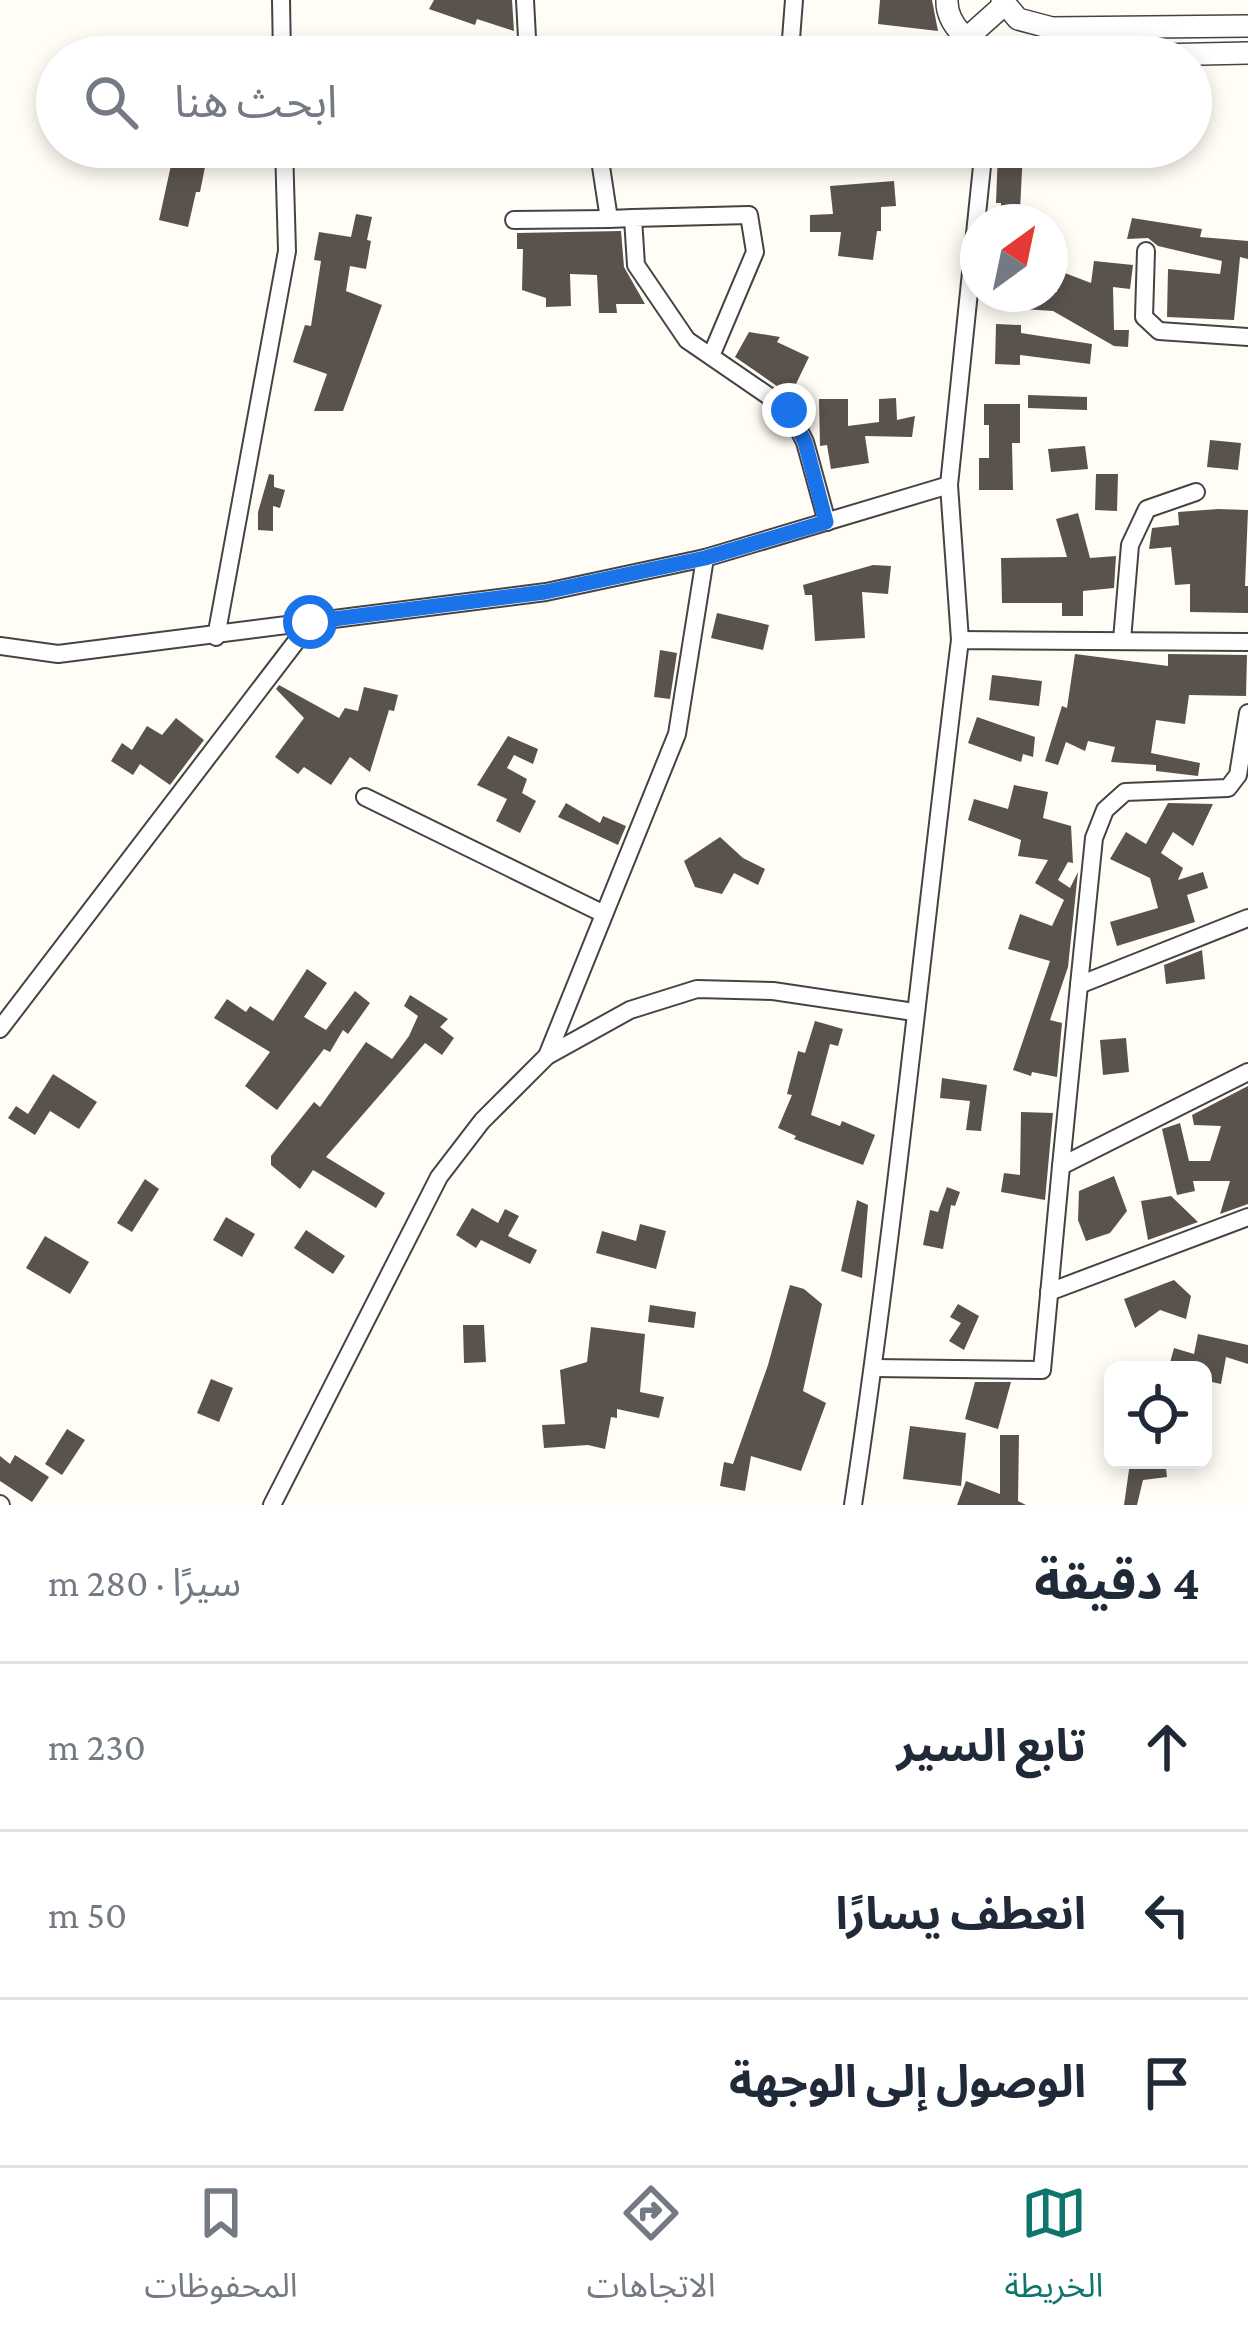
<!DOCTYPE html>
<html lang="ar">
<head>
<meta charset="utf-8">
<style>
	body { margin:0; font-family:"Crimson Pro","Noto Sans Arabic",serif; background:#f6f6f7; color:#1f2937; direction:rtl }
	.controls { position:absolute; right:36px; bottom:36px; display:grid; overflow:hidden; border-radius:18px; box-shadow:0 6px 18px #0003 }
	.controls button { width:108px; height:108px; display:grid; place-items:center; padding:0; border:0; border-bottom:3px solid #e0e1e3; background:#fff; color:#1f2937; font:60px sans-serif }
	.compass { position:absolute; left:960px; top:204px; width:108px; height:108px; border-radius:50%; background:#fff; box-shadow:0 6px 18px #0003; rotate:33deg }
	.stop { position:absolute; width:36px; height:36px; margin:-27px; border:9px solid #1a73e8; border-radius:50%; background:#fff }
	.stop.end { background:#1a73e8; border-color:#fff; box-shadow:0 3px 12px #0008 }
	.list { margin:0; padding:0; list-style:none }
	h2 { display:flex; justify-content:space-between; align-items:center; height:156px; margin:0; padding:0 48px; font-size:51px }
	h2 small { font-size:39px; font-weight:400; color:#747a83 }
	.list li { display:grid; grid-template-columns:78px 1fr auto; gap:36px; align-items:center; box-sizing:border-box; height:168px; padding:0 48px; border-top:3px solid #e0e1e3 }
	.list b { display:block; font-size:45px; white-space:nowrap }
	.list em { font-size:39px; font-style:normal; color:#747a83 }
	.icon { flex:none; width:66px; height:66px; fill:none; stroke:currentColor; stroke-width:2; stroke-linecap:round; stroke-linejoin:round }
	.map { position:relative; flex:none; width:1248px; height:1505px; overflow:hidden; direction:ltr }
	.search { position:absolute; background:#fff; box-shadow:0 6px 18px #0003; left:36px; right:36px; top:36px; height:132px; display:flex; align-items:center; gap:30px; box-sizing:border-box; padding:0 42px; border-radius:66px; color:#747a83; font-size:45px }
	.sheet { height:660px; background:#fff }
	nav { display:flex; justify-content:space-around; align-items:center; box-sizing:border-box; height:168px; border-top:3px solid #e0e1e3; background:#fff; font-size:33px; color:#747a83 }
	nav a { display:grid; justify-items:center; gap:6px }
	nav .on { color:#0f766e }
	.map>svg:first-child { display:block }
	.building { fill:#5a524d }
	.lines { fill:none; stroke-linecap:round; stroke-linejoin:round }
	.minor-casing { stroke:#444; stroke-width:20 }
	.tertiary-casing { stroke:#444; stroke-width:24 }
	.minor { stroke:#fff; stroke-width:16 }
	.tertiary { stroke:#fff; stroke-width:21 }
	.route { stroke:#1a73e8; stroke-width:15 }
</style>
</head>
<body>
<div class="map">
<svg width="1248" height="1505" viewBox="0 0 1248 1505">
	<rect width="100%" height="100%" fill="#fffdf5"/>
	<!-- building -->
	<g class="building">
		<polygon points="434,0 512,0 514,31 477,19 475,25 429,9"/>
		<polygon points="880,0 932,0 938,31 878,24"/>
		<polygon points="175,147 209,147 200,192 196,192 188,227 159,220"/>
		<polygon points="998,150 1023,151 1020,210 1028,211 1028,222 1001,222 1001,203 996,203"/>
		<polygon points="894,181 896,206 881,207 881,231 877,231 873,260 838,256 841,232 810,232 810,215 833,214 830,186"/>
		<polygon points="356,214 372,217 367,240 371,241 366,269 350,266 346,291 382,305 343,411 314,411 327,374 293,362 305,325 311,326 321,261 314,260 319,232 351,237"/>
		<polygon points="1132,218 1202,229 1200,237 1248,241 1248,259 1240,257 1234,320 1167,317 1168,269 1220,274 1222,261 1158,246 1148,238 1127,239"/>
		<polygon points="621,231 624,267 645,304 616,304 617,313 599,313 597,275 570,274 571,306 546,307 546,298 522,290 523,249 517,249 517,233"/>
		<polygon points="1094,261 1133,265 1130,289 1113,287 1114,330 1129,330 1128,347 1114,346 1053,311 1023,309 1024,294 1057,292 1057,270 1091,283"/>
		<polygon points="996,324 1021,325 1021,333 1092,344 1090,364 1020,355 1020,365 995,364"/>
		<polygon points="749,332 780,337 777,342 809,357 795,386 792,385 787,393 735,357"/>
		<polygon points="1028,395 1087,397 1087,410 1028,408"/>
		<polygon points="896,398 897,420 915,416 912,437 865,436 869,463 831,469 827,445 820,446 819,399 848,399 848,426 879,422 879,399"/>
		<polygon points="984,404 1020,404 1020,443 1012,443 1013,490 979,490 979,458 989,458 989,425 984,425"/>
		<polygon points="1210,440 1241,443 1238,470 1207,467"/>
		<polygon points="1085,446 1088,469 1051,472 1048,449"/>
		<polygon points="269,474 274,475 274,487 285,490 280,508 273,506 273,531 258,530 258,512"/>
		<polygon points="1096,474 1118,474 1117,511 1095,510"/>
		<polygon points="1218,509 1248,510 1245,586 1248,586 1248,613 1190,612 1190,584 1175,585 1171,547 1149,549 1152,528 1179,525 1178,512"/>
		<polygon points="1078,513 1090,558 1116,556 1114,588 1083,591 1083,616 1062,616 1062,603 1002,603 1001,558 1067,557 1056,519"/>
		<polygon points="873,565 891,566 888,594 862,592 865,638 815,641 812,595 805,595 803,585"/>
		<polygon points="717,613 769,625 763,650 711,638"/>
		<polygon points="660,650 677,653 670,699 654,697"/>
		<polygon points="1075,654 1168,666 1168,654 1247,655 1246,696 1189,695 1185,724 1156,720 1151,753 1200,763 1198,776 1156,771 1156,765 1111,762 1115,747 1088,741 1085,751 1066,742 1058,765 1045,761 1062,706 1067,708"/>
		<polygon points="992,675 1042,681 1039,706 989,700"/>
		<polygon points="279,685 339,718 345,708 358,711 364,687 398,695 394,711 389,710 370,772 350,757 331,785 304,767 298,774 275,757 304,718 276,689"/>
		<polygon points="977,717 1035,737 1033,757 1023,754 1021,762 968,743"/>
		<polygon points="176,718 204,740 170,785 140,764 133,775 111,761 122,743 132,750 147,726 162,735"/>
		<polygon points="508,736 538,749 533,764 514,755 507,768 527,779 522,793 536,801 520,833 496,821 507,799 477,785"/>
		<polygon points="1014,785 1048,792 1043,818 1071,826 1073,863 1068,862 1058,880 1070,888 1078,872 1068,967 1050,1020 1062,1023 1057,1077 1032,1072 1031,1076 1013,1070 1050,961 1008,949 1020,914 1052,926 1064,900 1035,883 1048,860 1018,856 1021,840 968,820 974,799 1008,809"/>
		<polygon points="566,803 600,823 603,816 626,826 618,845 558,817"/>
		<polygon points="1168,803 1213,804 1193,846 1173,832 1161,853 1183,868 1178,880 1203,872 1208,888 1187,895 1195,922 1117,946 1110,922 1158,908 1150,878 1110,859 1126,832 1146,844"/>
		<polygon points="720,837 743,858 765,869 758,885 734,873 722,894 695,887 684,861"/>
		<polygon points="1202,950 1205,979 1166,984 1164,965"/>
		<polygon points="307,969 327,983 304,1017 326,1030 355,991 370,1003 348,1034 343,1030 330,1052 324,1049 277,1110 245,1086 270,1052 214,1018 227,999 246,1012 250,1006 273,1021"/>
		<polygon points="410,995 448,1019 440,1027 454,1038 442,1055 425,1043 326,1157 385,1193 376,1208 313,1170 300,1189 271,1165 271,1156 314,1102 320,1107 366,1042 392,1059 409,1036 418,1016 404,1006"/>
		<polygon points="815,1021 843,1029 838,1046 830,1044 811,1115 840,1126 842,1121 875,1135 863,1165 794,1139 796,1136 778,1128 792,1095 787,1094 798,1051 805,1053"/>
		<polygon points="1126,1038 1129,1072 1103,1075 1100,1040"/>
		<polygon points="53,1074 97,1102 79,1129 50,1111 35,1135 8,1118 16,1106 28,1114"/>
		<polygon points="942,1078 987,1085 981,1131 966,1130 970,1101 940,1098"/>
		<polygon points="1248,1086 1248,1204 1220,1214 1230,1181 1193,1181 1195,1191 1177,1195 1162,1129 1180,1123 1189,1161 1210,1161 1221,1126 1194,1125 1192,1115"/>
		<polygon points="1021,1112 1053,1113 1045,1200 1001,1192 1004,1173 1020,1175"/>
		<polygon points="1114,1176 1127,1211 1110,1233 1086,1241 1078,1220 1079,1191"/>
		<polygon points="145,1179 159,1189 132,1232 117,1223"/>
		<polygon points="947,1187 960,1192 955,1206 951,1205 943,1249 923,1245 930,1210 938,1212"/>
		<polygon points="1171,1196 1198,1222 1148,1240 1141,1201"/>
		<polygon points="857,1200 868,1205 862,1278 841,1271"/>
		<polygon points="472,1208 498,1223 505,1209 519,1216 508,1236 537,1250 530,1264 481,1240 476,1248 456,1235"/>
		<polygon points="226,1217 255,1234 242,1257 213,1240"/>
		<polygon points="640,1224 666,1231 656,1269 596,1253 602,1231 636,1241"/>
		<polygon points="306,1230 345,1256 333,1274 294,1248"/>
		<polygon points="45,1236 89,1262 70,1294 26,1268"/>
		<polygon points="1174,1280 1191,1296 1186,1319 1160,1310 1135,1328 1124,1299"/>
		<polygon points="790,1285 804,1289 822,1304 803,1391 826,1403 801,1471 751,1456 745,1491 720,1486 724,1462 733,1464 768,1365"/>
		<polygon points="958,1304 979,1316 964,1350 949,1341 961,1323 950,1317"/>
		<polygon points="650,1305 696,1312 694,1328 648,1322"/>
		<polygon points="463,1325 484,1325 486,1362 464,1363"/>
		<polygon points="591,1327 645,1334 640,1392 664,1397 659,1418 617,1409 617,1418 611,1417 605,1449 588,1445 544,1448 542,1425 565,1424 560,1370 587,1362"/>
		<polygon points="1198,1334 1248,1345 1248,1364 1226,1357 1221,1384 1203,1380 1203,1370 1168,1370 1174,1348 1194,1354"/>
		<polygon points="211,1379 233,1388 219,1422 197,1413"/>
		<polygon points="975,1382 1011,1382 998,1429 965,1419"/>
		<polygon points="910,1426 966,1433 961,1486 903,1479"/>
		<polygon points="67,1429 85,1440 62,1475 45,1464"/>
		<polygon points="1000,1435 1019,1435 1018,1501 1026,1505 957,1505 966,1481 1000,1494"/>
		<polygon points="15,1455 49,1477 32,1502 0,1481 0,1456 10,1464"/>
		<polygon points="1165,1460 1167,1477 1143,1480 1137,1505 1124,1505 1130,1463"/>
	</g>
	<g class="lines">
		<defs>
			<g id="minor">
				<polyline points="281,0 282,57"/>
				<polyline points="525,0 528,57"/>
				<polyline points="794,0 790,52 953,57"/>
				<polyline points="732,57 790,52"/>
				<polyline points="598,147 609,219 633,218"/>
				<polyline points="514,220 609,219"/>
				<polyline points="1146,251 1144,317 1159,331 1248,337"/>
				<polyline points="711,356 755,252 749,215 633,218 636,265 687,340 789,410 805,442 827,522"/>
				<polyline points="216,637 287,251 284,147"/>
				<polyline points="960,640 949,485 984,147"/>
				<polyline points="1122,640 1130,545 1147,509 1196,492"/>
				<polyline points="0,646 58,654 546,592 705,558 949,485"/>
				<polyline points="365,797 604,914"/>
				<polyline points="1248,918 1079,985 1061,1166 1248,1072"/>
				<polyline points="1079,985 1094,838 1105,810 1125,792 1228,788 1238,775 1248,713"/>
				<polyline points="0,1029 311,622"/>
				<polyline points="547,1056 677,734 705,558"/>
				<polyline points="1049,1292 1248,1217"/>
				<polyline points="873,1368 1042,1370 1061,1166"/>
				<polyline points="0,1504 1,1505"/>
				<polyline points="272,1505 439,1177 482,1121 547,1056 630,1010 697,989 773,991 914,1012"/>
				<path d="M 853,1505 C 896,1218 924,928 960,640 L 1248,642"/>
			</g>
			<g id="tertiary">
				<path d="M 947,0 C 946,26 971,43 991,57"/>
				<polyline points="1002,0 1018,19 1052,28 1248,26"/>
				<polyline points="967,38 1005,4"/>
				<polyline points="1061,57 1248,53"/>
			</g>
		</defs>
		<!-- minor casing -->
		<use href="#minor" class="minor-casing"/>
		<!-- tertiary casing -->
		<use href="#tertiary" class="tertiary-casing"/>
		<!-- minor -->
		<use href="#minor" class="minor"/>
		<!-- tertiary -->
		<use href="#tertiary" class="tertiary"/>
	</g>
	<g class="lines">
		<!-- route -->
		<polyline class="route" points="310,622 545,592 705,558 826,522 805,442 789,410"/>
	</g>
</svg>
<div class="controls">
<button><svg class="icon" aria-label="locate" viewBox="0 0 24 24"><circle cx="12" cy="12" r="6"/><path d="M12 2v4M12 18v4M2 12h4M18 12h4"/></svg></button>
</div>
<svg class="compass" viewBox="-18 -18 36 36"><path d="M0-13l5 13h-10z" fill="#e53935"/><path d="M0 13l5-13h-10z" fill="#747a83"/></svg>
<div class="stop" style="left:310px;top:622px"></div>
<div class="stop end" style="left:789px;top:410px"></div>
<div class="search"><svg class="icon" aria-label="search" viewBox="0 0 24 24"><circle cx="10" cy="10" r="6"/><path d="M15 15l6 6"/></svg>ابحث هنا</div>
</div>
<section class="sheet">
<h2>4 دقيقة<small>سيرًا · 280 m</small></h2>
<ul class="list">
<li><svg class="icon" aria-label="ahead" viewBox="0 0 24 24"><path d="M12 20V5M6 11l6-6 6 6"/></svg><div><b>تابع السير</b></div><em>230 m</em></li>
<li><svg class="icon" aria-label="left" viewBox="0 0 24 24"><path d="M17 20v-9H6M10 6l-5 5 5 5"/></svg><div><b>انعطف يسارًا</b></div><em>50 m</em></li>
<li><svg class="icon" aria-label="arrive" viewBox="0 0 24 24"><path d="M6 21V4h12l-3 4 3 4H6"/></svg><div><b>الوصول إلى الوجهة</b></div></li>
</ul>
</section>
<nav>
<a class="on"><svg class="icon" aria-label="map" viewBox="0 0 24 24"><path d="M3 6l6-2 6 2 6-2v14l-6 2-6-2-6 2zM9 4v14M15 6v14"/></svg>الخريطة</a>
<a><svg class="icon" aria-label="directions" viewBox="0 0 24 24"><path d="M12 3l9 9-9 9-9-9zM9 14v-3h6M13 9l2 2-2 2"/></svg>الاتجاهات</a>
<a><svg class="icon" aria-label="saved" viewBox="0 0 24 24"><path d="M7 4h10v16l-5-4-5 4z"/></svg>المحفوظات</a>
</nav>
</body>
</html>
